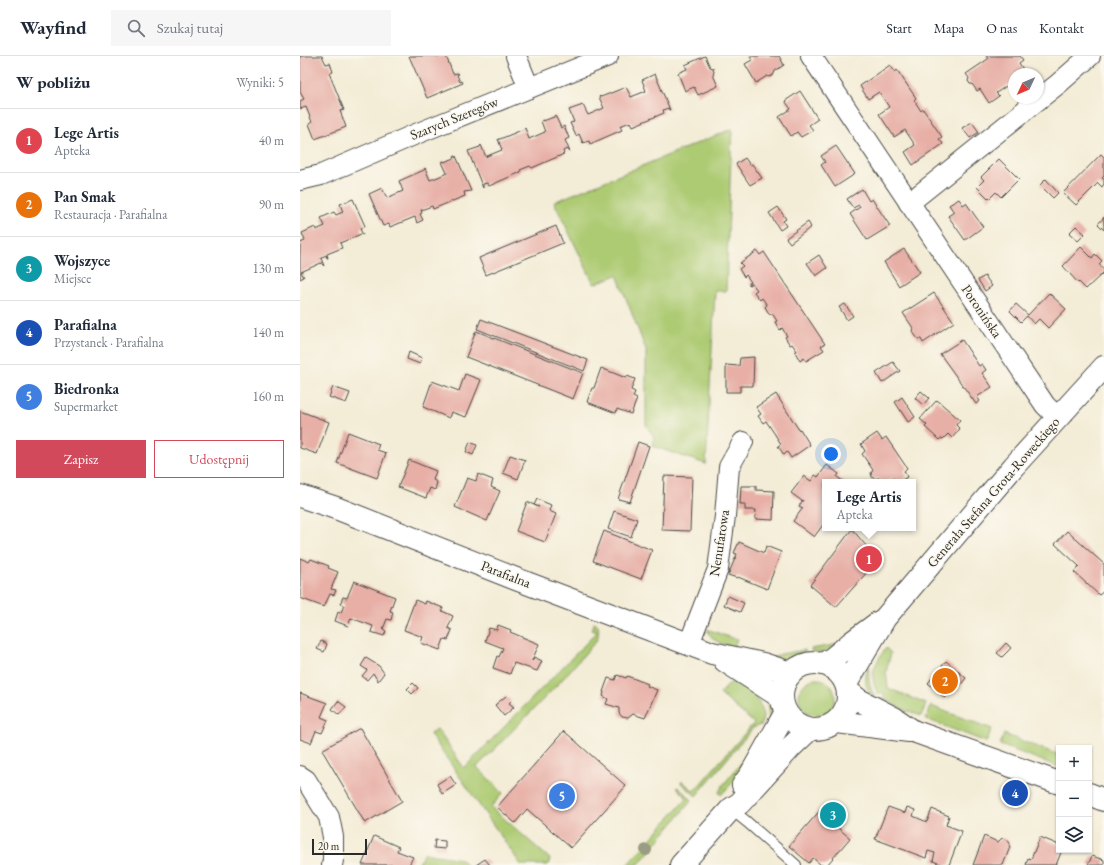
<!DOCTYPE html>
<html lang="pl">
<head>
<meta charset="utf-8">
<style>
	body { margin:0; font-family:"EB Garamond",serif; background:#f6f6f7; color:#1f2937 }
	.controls { position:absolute; right:12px; bottom:12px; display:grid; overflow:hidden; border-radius:0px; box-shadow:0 1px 3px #0004 }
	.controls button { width:36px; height:36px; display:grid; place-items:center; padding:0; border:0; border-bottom:1px solid #e0e1e3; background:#fff; color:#1f2937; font:20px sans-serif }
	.compass { position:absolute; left:708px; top:12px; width:36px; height:36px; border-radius:50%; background:#fff; box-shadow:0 1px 3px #0004; rotate:226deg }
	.scale { position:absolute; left:12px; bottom:10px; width:55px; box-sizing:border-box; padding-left:4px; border:2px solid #2b2b2b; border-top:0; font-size:11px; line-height:14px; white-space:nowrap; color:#2b2b2b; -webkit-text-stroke:3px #fbf7ec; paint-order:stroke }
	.you { position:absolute; left:531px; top:398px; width:14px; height:14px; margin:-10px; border:3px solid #fff; border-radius:50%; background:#1a73e8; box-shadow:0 0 0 6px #1a73e833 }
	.badge { display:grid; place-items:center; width:26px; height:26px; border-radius:50%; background:#d1495b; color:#fff; font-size:13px; font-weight:700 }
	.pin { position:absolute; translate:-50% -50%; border:2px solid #fff; box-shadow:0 1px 4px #0006 }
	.popup { position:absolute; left:522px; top:423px; width:94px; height:52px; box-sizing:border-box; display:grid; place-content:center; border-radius:0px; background:#fff; filter:drop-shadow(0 1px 3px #0005); font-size:13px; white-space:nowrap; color:#747a83 }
	.popup b { font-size:15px; color:#1f2937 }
	.popup::after { content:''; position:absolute; left:50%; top:100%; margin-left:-8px; border:8px solid transparent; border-top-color:#fff }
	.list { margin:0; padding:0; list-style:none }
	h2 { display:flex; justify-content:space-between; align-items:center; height:52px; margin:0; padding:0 16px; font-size:17px }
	h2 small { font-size:13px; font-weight:400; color:#747a83 }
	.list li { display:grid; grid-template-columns:26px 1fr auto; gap:12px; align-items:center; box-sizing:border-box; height:64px; padding:0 16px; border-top:1px solid #e0e1e3 }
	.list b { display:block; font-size:15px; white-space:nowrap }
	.list p { margin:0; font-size:13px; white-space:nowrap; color:#747a83 }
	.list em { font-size:13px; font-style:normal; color:#747a83 }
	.actions { display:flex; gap:8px; padding:12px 16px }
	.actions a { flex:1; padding:9px 0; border:1px solid #d1495b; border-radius:0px; text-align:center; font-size:14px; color:#d1495b }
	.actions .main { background:#d1495b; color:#fff }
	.icon { flex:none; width:22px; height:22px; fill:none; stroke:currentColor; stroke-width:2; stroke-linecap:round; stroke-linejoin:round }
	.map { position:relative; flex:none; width:804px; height:809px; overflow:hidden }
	header { display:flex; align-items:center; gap:24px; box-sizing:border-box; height:56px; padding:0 20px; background:#fff; border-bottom:1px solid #e0e1e3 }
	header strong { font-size:19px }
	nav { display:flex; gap:22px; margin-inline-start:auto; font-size:14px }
	.search { width:280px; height:36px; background:#f6f6f7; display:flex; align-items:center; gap:10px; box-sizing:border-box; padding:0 14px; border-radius:0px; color:#747a83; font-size:15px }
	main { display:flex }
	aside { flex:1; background:#fff }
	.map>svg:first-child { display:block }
	.green { fill:#adcb73; stroke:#6c7b4f }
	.building { fill:#e7afa6 }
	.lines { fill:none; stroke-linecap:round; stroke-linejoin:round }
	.service-casing { stroke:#494845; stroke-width:12 }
	.minor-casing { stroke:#494845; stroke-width:22 }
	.tertiary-casing { stroke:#494845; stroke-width:24 }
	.service { stroke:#fff; stroke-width:10 }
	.minor { stroke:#fff; stroke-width:20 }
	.tertiary { stroke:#fff; stroke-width:22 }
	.tree { fill:#9a9c84 }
	.labels { text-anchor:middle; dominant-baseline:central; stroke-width:3; stroke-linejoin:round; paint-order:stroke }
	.street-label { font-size:14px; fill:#2b2b2b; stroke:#fbf7ec }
</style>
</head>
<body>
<header>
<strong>Wayfind</strong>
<div class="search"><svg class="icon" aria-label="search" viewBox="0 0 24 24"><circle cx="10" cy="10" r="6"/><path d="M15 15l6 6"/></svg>Szukaj tutaj</div>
<nav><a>Start</a><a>Mapa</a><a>O nas</a><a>Kontakt</a></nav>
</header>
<main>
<aside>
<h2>W pobliżu<small>Wyniki: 5</small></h2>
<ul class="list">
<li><span class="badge" style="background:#e0444e">1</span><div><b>Lege Artis</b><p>Apteka</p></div><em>40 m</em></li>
<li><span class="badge" style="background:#e8710a">2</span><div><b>Pan Smak</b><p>Restauracja · Parafialna</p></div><em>90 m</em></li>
<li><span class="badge" style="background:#0f9aa8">3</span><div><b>Wojszyce</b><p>Miejsce</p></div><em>130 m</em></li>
<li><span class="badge" style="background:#1a4fb4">4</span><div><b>Parafialna</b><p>Przystanek · Parafialna</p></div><em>140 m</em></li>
<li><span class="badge" style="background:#3f7fe0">5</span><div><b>Biedronka</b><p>Supermarket</p></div><em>160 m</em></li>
</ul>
<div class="actions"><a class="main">Zapisz</a><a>Udostępnij</a></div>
</aside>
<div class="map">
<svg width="804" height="809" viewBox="0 0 804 809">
	<rect width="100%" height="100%" fill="#fbf7ec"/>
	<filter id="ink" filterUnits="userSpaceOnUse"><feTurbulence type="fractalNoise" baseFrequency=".025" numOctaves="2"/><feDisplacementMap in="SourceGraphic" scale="8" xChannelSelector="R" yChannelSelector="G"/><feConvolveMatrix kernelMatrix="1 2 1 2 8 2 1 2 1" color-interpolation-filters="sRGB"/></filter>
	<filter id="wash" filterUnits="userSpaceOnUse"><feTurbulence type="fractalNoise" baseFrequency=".012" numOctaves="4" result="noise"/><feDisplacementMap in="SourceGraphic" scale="16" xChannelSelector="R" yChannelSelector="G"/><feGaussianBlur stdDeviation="0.9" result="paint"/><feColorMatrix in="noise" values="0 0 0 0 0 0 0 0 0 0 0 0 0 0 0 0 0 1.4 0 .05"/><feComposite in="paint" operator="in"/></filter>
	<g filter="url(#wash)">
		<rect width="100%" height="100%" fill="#f3ecd6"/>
		<!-- green -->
		<g class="green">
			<polygon points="432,73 426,235 415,235 406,408 352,390 354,381 346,369 346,294 317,219 294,228 254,146"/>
			<path d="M 294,567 L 298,569 C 299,575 299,580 296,585 L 260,626 L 177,711 L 203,737 L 191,751 L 250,803 L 248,809 L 221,809 L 130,678 L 137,673 L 164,712 L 297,576 L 291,574 Z"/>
			<path d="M 407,573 L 437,584 L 435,588 L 433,591 C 421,588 411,585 407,573 Z"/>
			<polygon points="540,588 525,596 512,597 511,593"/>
			<path d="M 586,592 L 591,597 L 586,616 L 588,632 L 626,648 L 621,660 L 602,653 L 583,642 L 585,639 L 582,636 L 579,638 C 567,621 575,607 586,592 Z"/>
			<polygon points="505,594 505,598 491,603 472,602 481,598"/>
			<path d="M 568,610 L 569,612 C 568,623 570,632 575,642 C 564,633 564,623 568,610 Z"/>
			<circle cx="517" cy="641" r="18"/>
			<polygon points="431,626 452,635 462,652 463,661 461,670 460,669 453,672 396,740 381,727 382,725 394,735 454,667 420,638"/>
			<path d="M 465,642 C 477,651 474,657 470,670 L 467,648 L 468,647 Z"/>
			<polygon points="631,650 692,673 686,686 626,663"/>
			<polygon points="704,678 759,699 759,711 700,689"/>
			<polygon points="456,689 435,724 421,739 419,736 423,729"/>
			<polygon points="378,731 392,744 338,809 327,809 387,742 377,732"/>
			<polygon points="124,797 161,803 166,809 118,809"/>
		</g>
		<g id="blocks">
			<!-- building -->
			<g class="building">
				<polygon points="0,0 22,0 26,8 30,7 33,16 29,17 44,54 40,55 46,71 15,83 9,68 12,66 6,51 0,53 0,45 4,43 0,36"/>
				<polygon points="109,0 146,0 153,18 158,17 159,18 157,19 160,26 162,25 163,27 127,42"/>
				<polygon points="405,0 410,11 413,12 414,16 413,19 418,30 398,39 394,31 385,35 378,17 387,13 385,9"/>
				<polygon points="450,0 479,0 484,9 475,15 474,18 470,21 467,20 456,27 445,8 452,4"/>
				<polygon points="686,0 720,0 723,4 719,7 726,18 714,18 714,25 696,37 699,40 689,47 680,33 677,35 672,28 670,28 668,25 669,22 666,18 688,3"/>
				<polygon points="590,9 595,16 597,14 616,42 614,44 621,55 623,53 642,81 639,83 643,88 613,109 605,96 615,89 605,74 594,81 593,79 579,58 589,51 579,36 568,43 560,30"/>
				<polygon points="355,18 370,54 369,54 368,52 363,54 364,57 333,70 331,66 325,68 320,70 322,74 290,88 289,85 283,87 279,78 276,80 270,67 274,66 269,54 283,49 288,59 295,56 304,52 299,41 300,40 301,41 326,31 331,41 346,35 342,24"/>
				<polygon points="500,35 518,63 509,69 513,74 501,81 497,76 491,80 479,61 491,53 485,45"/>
				<polygon points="255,59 261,72 264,70 269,82 265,84 270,96 267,93 263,95 264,98 232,112 230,110 220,114 221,116 189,130 187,127 183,128 183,132 168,95 180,91 180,90 181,89 186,101 187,100 202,94 198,83 200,83 224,73 225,72 229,83 245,76 241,65 243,64 243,65 254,61 254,60"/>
				<polygon points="672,66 679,76 670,82 662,72"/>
				<polygon points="536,90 555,118 535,131 521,109 525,106 521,100"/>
				<polygon points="801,98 804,101 804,120 802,122 804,123 804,128 802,131 798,127 776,149 763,137"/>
				<polygon points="154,100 156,100 171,135 164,136 165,140 133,153 132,150 121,154 122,157 120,158 123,164 117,167 115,161 90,171 89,168 83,170 69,138 82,132 87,142 103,135 99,125 124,114 125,112 130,124 138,121 147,117 142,106 144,105 144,106 155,102"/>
				<polygon points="445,102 450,109 452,108 462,122 450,129 436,108"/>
				<polygon points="699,103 719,123 701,141 696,136 689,143 677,131 684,124 681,121"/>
				<polygon points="746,123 758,137 753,142 740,129"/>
				<polygon points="562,133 569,145 572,143 590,170 567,184 550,158 560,151 559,149 553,152 547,143"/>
				<polygon points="53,143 65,170 60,173 63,179 61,178 40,187 42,192 27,198 28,202 27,202 26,199 21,202 24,210 21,207 1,216 4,221 0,223 0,187 5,185 2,177 15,171 16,174 25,170 21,162 34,156 36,159 43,156 40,148"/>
				<polygon points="659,143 663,149 666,147 683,171 665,184 648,160 654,156 649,149"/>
				<polygon points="478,151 486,163 483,165 486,170 480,174 469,157"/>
				<polygon points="804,161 804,174 798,168"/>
				<polygon points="508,166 511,171 490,187 486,182"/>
				<polygon points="256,170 263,187 186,219 179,202"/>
				<polygon points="776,170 785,178 778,185 769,177"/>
				<polygon points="781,191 792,202 795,198 802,205 799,208 804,214 804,216 786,233 779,226 778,227 763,210"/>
				<polygon points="604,193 620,216 599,230 584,206"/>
				<polygon points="457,195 460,199 464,196 525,288 521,290 524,294 506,305 504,302 500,305 495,296 497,295 492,288 490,289 485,281 487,280 482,272 480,274 475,266 477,265 472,257 470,259 465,251 467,249 462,242 460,244 454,236 457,234 452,227 449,229 449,227 451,226 446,219 444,221 439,213 443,210 440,207"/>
				<polygon points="519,199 527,212 516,220 507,207"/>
				<polygon points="685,220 692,230 685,235 678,224"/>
				<polygon points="634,237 654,266 623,287 621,283 618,283 612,275 613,272 603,257"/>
				<polygon points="749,237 766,253 748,272 739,263 734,268 727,260 721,266 710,255 716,248 728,259"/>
				<polygon points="545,248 553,260 547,264 539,251"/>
				<polygon points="181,263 288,304 284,315 177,273"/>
				<polygon points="176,275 283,317 273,343 166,301"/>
				<polygon points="662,284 679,310 682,308 686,314 682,317 692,331 677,341 680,345 676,348 640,298"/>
				<polygon points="109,296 122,302 120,308 107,303"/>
				<polygon points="454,301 453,330 440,330 440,336 426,336 426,309 439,310 440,302"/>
				<polygon points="593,306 600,315 582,327 576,317"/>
				<polygon points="301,312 326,322 327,320 335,323 331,334 335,336 333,341 337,343 331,358 317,353 316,357 287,346 292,332 294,332"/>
				<polygon points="165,318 181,324 166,361 151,356 149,362 123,351 132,325 159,335"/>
				<polygon points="33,331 50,337 46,347 29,341"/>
				<polygon points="621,335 629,342 623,349 615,342"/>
				<polygon points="476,338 499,374 500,373 510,389 491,402 487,396 484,399 478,390 481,388 474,377 466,365 463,367 458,360 461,358 456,351"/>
				<polygon points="602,341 615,361 608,366 595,346"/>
				<polygon points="637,344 660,364 656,369 660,373 652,382 648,378 643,383 641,382 639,384 625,371 627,369 620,363"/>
				<polygon points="0,355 29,366 17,398 0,392"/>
				<polygon points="48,376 79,388 77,394 86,397 77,422 37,407"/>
				<polygon points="577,377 582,384 586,381 607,412 604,415 607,421 599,426 595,426 593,422 587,426 581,426 579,422 575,423 572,421 571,417 573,414 562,398 565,395 561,388"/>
				<polygon points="170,386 177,389 173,399 166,396"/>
				<polygon points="338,386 349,390 330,446 318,443"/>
				<polygon points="210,399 225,404 218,423 203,417"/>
				<polygon points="109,404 136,415 133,424 137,426 135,434 130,432 126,442 98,431"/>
				<polygon points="527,409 539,418 537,421 544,426 525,426 525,466 514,481 493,465 503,452 499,450 503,444 502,445 491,437 504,420 511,425 515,419 518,421"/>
				<polygon points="178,418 193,424 191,431 200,435 187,465 155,451 167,422 176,425"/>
				<polygon points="364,420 392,421 390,475 362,474"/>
				<polygon points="441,430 456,430 456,434 474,435 473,464 455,463 456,454 445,454 445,448 440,448"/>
				<polygon points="237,443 251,449 249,455 256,458 245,486 216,475 227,446 239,451 234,449"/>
				<polygon points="314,455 337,463 331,481 308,473"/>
				<polygon points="552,473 578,504 536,551 510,529"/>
				<polygon points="304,475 352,494 341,523 293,505"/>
				<polygon points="767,475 804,508 804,535 799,539 774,516 779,510 755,488"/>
				<polygon points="439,486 464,497 466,490 481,496 467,533 438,521 437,522 428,519 437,498 434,497"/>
				<polygon points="0,502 9,506 11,503 29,510 28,512 38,516 31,533 36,534 34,539 30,538 24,551 0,542"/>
				<polygon points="54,525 95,541 90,555 93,556 91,564 87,563 83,573 86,575 84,580 71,576 73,570 51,562 48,570 35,565 38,556 41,557 44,549 40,548 43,541 47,542"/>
				<polygon points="428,540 444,547 440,556 424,549"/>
				<polygon points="115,544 125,548 126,545 143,552 142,555 153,560 148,572 152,574 148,584 144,583 140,594 121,587 123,581 104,574"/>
				<polygon points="198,569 211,574 210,576 239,588 232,605 234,601 242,605 237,615 214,607 210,618 193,612 197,600 199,601 203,592 185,585 189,572 197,574"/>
				<polygon points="21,585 27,588 24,596 17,593"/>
				<polygon points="706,587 711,592 702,601 697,597"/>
				<polygon points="66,602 79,610 84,617 78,625 73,617 67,624 62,620 67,614 61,610"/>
				<polygon points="646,605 666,622 656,635 653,632 645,642 628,627"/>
				<polygon points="317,619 326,622 327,620 348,628 347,630 357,634 345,662 333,658 328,662 322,661 319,657 319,652 306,648 308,643 303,640 304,636 303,636 308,622 315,624"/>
				<polygon points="113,627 118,632 112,638 107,633"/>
				<polygon points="0,637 27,647 21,661 28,664 22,677 16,675 11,687 0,683"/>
				<polygon points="206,640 211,645 209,647 214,651 204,660 195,649"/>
				<polygon points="38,645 46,651 39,659 32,653"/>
				<polygon points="60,672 102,745 65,767 22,694"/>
				<polygon points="264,675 326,730 271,792 227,753 215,767 197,751"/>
				<polygon points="150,720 156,729 142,738 137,728"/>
				<polygon points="523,751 542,768 538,772 550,782 527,809 521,809 513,802 509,807 489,790"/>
				<polygon points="588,751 605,757 607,751 615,754 613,760 627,766 632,753 649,760 646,769 662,775 649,809 643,809 633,805 635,797 628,795 626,802 575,783"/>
				<polygon points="74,780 99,791 97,795 113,801 109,809 62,809"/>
				<polygon points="684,780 698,786 702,782 708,784 710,788 709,790 710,791 703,809 673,809"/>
				<polygon points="740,781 759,789 759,794 762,794 756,809 726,809 728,802 731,803"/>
				<polygon points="135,784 145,785 145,793 134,792"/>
				<polygon points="792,800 804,804 804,809 788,809"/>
				<polygon points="185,803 190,809 176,809"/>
			</g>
		</g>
	</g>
	<g filter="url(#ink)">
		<use href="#blocks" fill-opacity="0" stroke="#494845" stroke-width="1"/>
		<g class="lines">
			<defs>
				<polyline id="service" points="431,753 447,766 496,809"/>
				<g id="minor">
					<polyline points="216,0 229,32"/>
					<polyline points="511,0 745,349 757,361"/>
					<polyline points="0,124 21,119 116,78 308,0"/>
					<polyline points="609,147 758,28 790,0"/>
					<polyline points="389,588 418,513 425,460 429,411 443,386"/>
					<polyline points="0,720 6,724 29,761 33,781 33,804 32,809"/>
				</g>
				<g id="tertiary">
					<polyline points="0,440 36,452 216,523 412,597 463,608 484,615 492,616"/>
					<polyline points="425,605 482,642"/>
					<circle cx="515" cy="640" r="33"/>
					<polyline points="523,608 533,602 552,586 579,566"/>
					<polyline points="546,628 585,562 714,410 804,311"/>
					<polyline points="549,636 559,644 594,662 613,675 759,727"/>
					<polyline points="537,666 609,675"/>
					<polyline points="443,729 451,718 486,656"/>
					<polyline points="789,738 804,744"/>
					<polyline points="381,809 431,753 440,747 491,691 510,673"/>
				</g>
			</defs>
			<!-- service casing -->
			<use href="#service" class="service-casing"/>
			<!-- minor casing -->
			<use href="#minor" class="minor-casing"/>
			<!-- tertiary casing -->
			<use href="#tertiary" class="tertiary-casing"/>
			<!-- service -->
			<use href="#service" class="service"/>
			<!-- minor -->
			<use href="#minor" class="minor"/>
			<!-- tertiary -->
			<use href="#tertiary" class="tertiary"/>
		</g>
		<!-- trees -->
		<circle class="tree" cx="346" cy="794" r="6"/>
	</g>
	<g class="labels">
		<!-- street labels -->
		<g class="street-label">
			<text transform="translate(154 62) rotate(-22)">Szarych Szeregów</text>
			<text transform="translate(682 255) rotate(56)">Poronińska</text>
			<text transform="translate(693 436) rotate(-49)">Generała Stefana Grota-Roweckiego</text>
			<text transform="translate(419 487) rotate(-81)">Nenufarowa</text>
			<text transform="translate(206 518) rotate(21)">Parafialna</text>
		</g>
	</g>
</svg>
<div class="controls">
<button>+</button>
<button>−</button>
<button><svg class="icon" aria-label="layers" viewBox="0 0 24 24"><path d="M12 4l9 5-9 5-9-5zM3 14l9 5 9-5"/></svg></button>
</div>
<svg class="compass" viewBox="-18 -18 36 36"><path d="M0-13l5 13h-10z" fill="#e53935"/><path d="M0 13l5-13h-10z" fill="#747a83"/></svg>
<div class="scale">20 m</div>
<div class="you"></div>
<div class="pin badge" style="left:569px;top:503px;background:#e0444e">1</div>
<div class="popup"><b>Lege Artis</b>Apteka</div>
<div class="pin badge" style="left:645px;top:625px;background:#e8710a">2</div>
<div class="pin badge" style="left:533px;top:759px;background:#0f9aa8">3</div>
<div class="pin badge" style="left:715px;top:737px;background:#1a4fb4">4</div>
<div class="pin badge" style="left:262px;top:740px;background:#3f7fe0">5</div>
</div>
</main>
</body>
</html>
